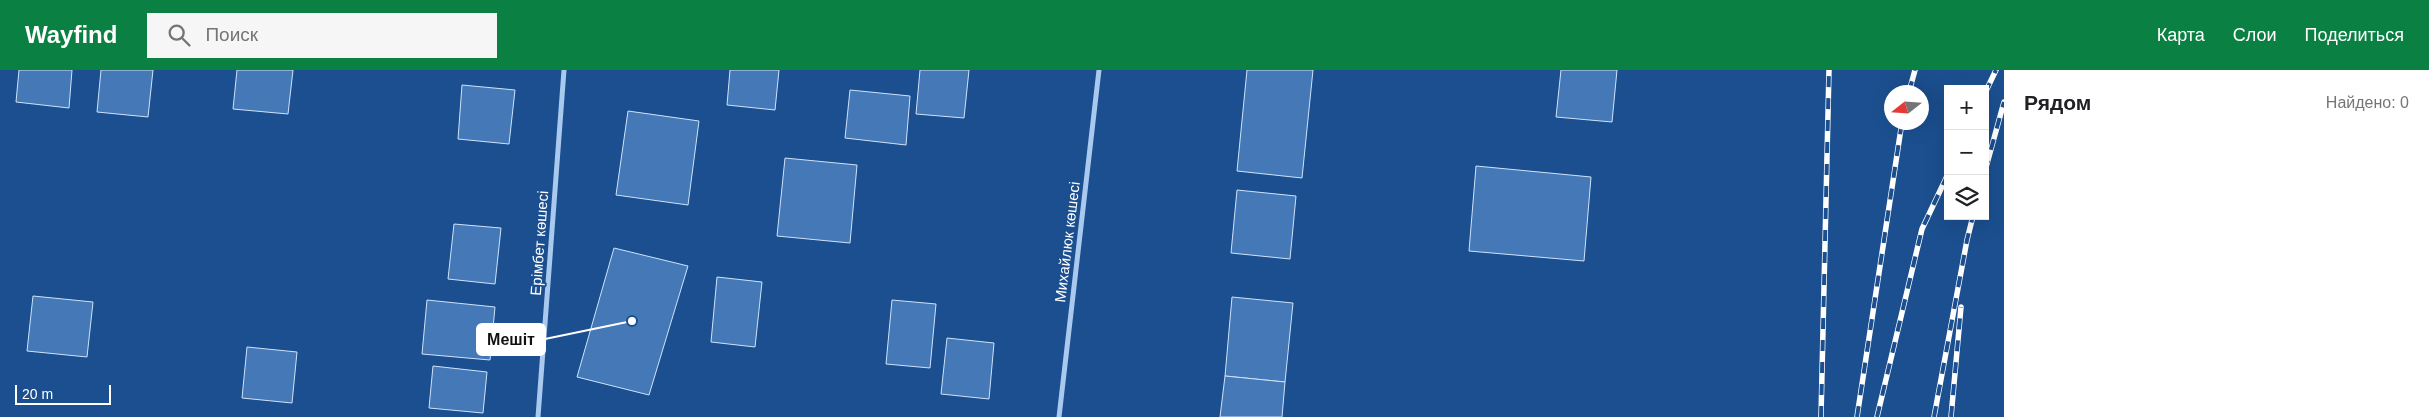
<!DOCTYPE html>
<html lang="ru">
<head>
<meta charset="utf-8">
<style>
	body { margin:0; font-family:Arial,sans-serif; background:#f6f6f6; color:#202124 }
	.controls { position:absolute; right:15px; top:15px; display:grid; overflow:hidden; border-radius:0px; box-shadow:0 5px 20px #0002 }
	.controls button { width:45px; height:45px; display:grid; place-items:center; padding:0; border:0; border-bottom:1px solid #e0e0e0; background:#fff; color:#202124; font:25px sans-serif }
	.compass { position:absolute; left:1884px; top:15px; width:45px; height:45px; border-radius:50%; background:#fff; box-shadow:0 5px 20px #0002; rotate:253deg }
	.scale { position:absolute; left:15px; bottom:12px; width:96px; box-sizing:border-box; padding-left:5px; border:2px solid #fff; border-top:0; font-size:14px; line-height:18px; white-space:nowrap; color:#fff; -webkit-text-stroke:4px #1b4f8f; paint-order:stroke }
	.list { margin:0; padding:0; list-style:none }
	h2 { display:flex; justify-content:space-between; align-items:center; height:65px; margin:0; padding:0 20px; font-size:21px }
	h2 small { font-size:16px; font-weight:400; color:#757577 }
	.icon { flex:none; width:28px; height:28px; fill:none; stroke:currentColor; stroke-width:2; stroke-linecap:round; stroke-linejoin:round }
	.map { position:relative; flex:none; width:2004px; height:347px; overflow:hidden }
	header { display:flex; align-items:center; gap:30px; box-sizing:border-box; height:70px; padding:0 25px; background:#0b8043; color:#fff }
	header strong { font-size:24px }
	nav { display:flex; gap:28px; margin-inline-start:auto; font-size:18px }
	.search { width:350px; height:45px; background:#f6f6f6; display:flex; align-items:center; gap:12px; box-sizing:border-box; padding:0 18px; border-radius:0px; color:#757577; font-size:19px }
	main { display:flex }
	aside { flex:1; background:#fff }
	.map>svg:first-child { display:block }
	.building { fill:#4478b7; stroke:#cfe3fa }
	.lines { fill:none; stroke-linecap:round; stroke-linejoin:round }
	.street { stroke:#a9c9ee; stroke-width:5 }
	.rail-casing { stroke:#fff; stroke-width:5.5 }
	.rail { stroke:#1b4f8f; stroke-width:4; stroke-dasharray:11; stroke-linecap:butt }
	.labels { text-anchor:middle; dominant-baseline:central; stroke-width:4; stroke-linejoin:round; paint-order:stroke }
	.street-label { font-size:15px; fill:#fff; stroke:#1b4f8f }
	.leader { fill:none; stroke:#fff; stroke-width:2 }
	.callout-dot { fill:#fff; stroke:#1b4f8f; stroke-width:2 }
	.callout { fill:#fff; stroke:#fff; stroke-width:2 }
	.callout-label { font-size:16px; text-anchor:middle; font-weight:bold; fill:#111 }
</style>
</head>
<body>
<header>
<strong>Wayfind</strong>
<div class="search"><svg class="icon" aria-label="search" viewBox="0 0 24 24"><circle cx="10" cy="10" r="6"/><path d="M15 15l6 6"/></svg>Поиск</div>
<nav><a>Карта</a><a>Слои</a><a>Поделиться</a></nav>
</header>
<main>
<div class="map">
<svg width="2004" height="347" viewBox="0 0 2004 347">
	<rect width="100%" height="100%" fill="#1b4f8f"/>
	<!-- building -->
	<g class="building">
		<polygon points="19,0 72,0 69,38 16,32"/>
		<polygon points="101,0 153,0 148,47 97,42"/>
		<polygon points="237,0 293,0 288,44 233,39"/>
		<polygon points="730,0 779,0 775,40 727,35"/>
		<polygon points="920,0 969,0 964,48 916,44"/>
		<polygon points="1247,0 1313,0 1302,108 1237,101"/>
		<polygon points="1561,0 1617,0 1612,52 1556,47"/>
		<polygon points="462,15 515,20 509,74 458,69"/>
		<polygon points="850,20 910,26 906,75 845,68"/>
		<polygon points="628,41 699,51 688,135 616,125"/>
		<polygon points="785,88 857,95 850,173 777,166"/>
		<polygon points="1476,96 1591,107 1584,191 1469,181"/>
		<polygon points="1237,120 1296,126 1290,189 1231,183"/>
		<polygon points="454,154 501,158 495,214 448,209"/>
		<polygon points="614,178 688,196 649,325 577,307"/>
		<polygon points="717,207 762,212 755,277 711,272"/>
		<polygon points="33,226 93,232 87,287 27,281"/>
		<polygon points="1232,227 1293,233 1285,312 1225,306"/>
		<polygon points="427,230 495,237 490,290 422,284"/>
		<polygon points="892,230 936,234 930,298 886,294"/>
		<polygon points="947,268 994,273 989,329 941,324"/>
		<polygon points="247,277 297,282 292,333 242,328"/>
		<polygon points="433,296 487,302 483,343 429,338"/>
		<polygon points="1225,306 1285,312 1282,347 1220,347"/>
	</g>
	<g class="lines">
		<!-- street -->
		<g class="street">
			<polyline points="538,347 564,0"/>
			<polyline points="1059,347 1099,0"/>
		</g>
		<defs>
			<g id="rail">
				<polyline points="1909,22 1915,0"/>
				<polyline points="1985,23 1996,0"/>
				<polyline points="1985,101 2004,32"/>
				<polyline points="1821,347 1829,0"/>
				<polyline points="1857,347 1902,52"/>
				<polyline points="1877,347 1922,159 1948,104"/>
				<polyline points="1934,347 1967,170 1973,146"/>
				<polyline points="1951,347 1961,237"/>
			</g>
		</defs>
		<!-- rail casing -->
		<use href="#rail" class="rail-casing"/>
		<!-- rail -->
		<use href="#rail" class="rail"/>
	</g>
	<g class="labels">
		<!-- street labels -->
		<g class="street-label">
			<text transform="translate(1067 172) rotate(-83)">Михайлюк көшесі</text>
			<text transform="translate(539 173) rotate(-86)">Ерімбет көшесі</text>
		</g>
	</g>
	<!-- callouts -->
	<path class="leader" d="M632 251L545 269"/>
	<circle class="callout-dot" cx="632" cy="251" r="5"/>
	<rect class="callout" x="477" y="254" width="68" height="31" rx="5"/>
	<g class="callout-label">
		<text x="511" y="275">Мешіт</text>
	</g>
</svg>
<div class="controls">
<button>+</button>
<button>−</button>
<button><svg class="icon" aria-label="layers" viewBox="0 0 24 24"><path d="M12 4l9 5-9 5-9-5zM3 14l9 5 9-5"/></svg></button>
</div>
<svg class="compass" viewBox="-18 -18 36 36"><path d="M0-13l5 13h-10z" fill="#e53935"/><path d="M0 13l5-13h-10z" fill="#757577"/></svg>
<div class="scale">20 m</div>
</div>
<aside>
<h2>Рядом<small>Найдено: 0</small></h2>
<ul class="list">
</ul>
</aside>
</main>
</body>
</html>
